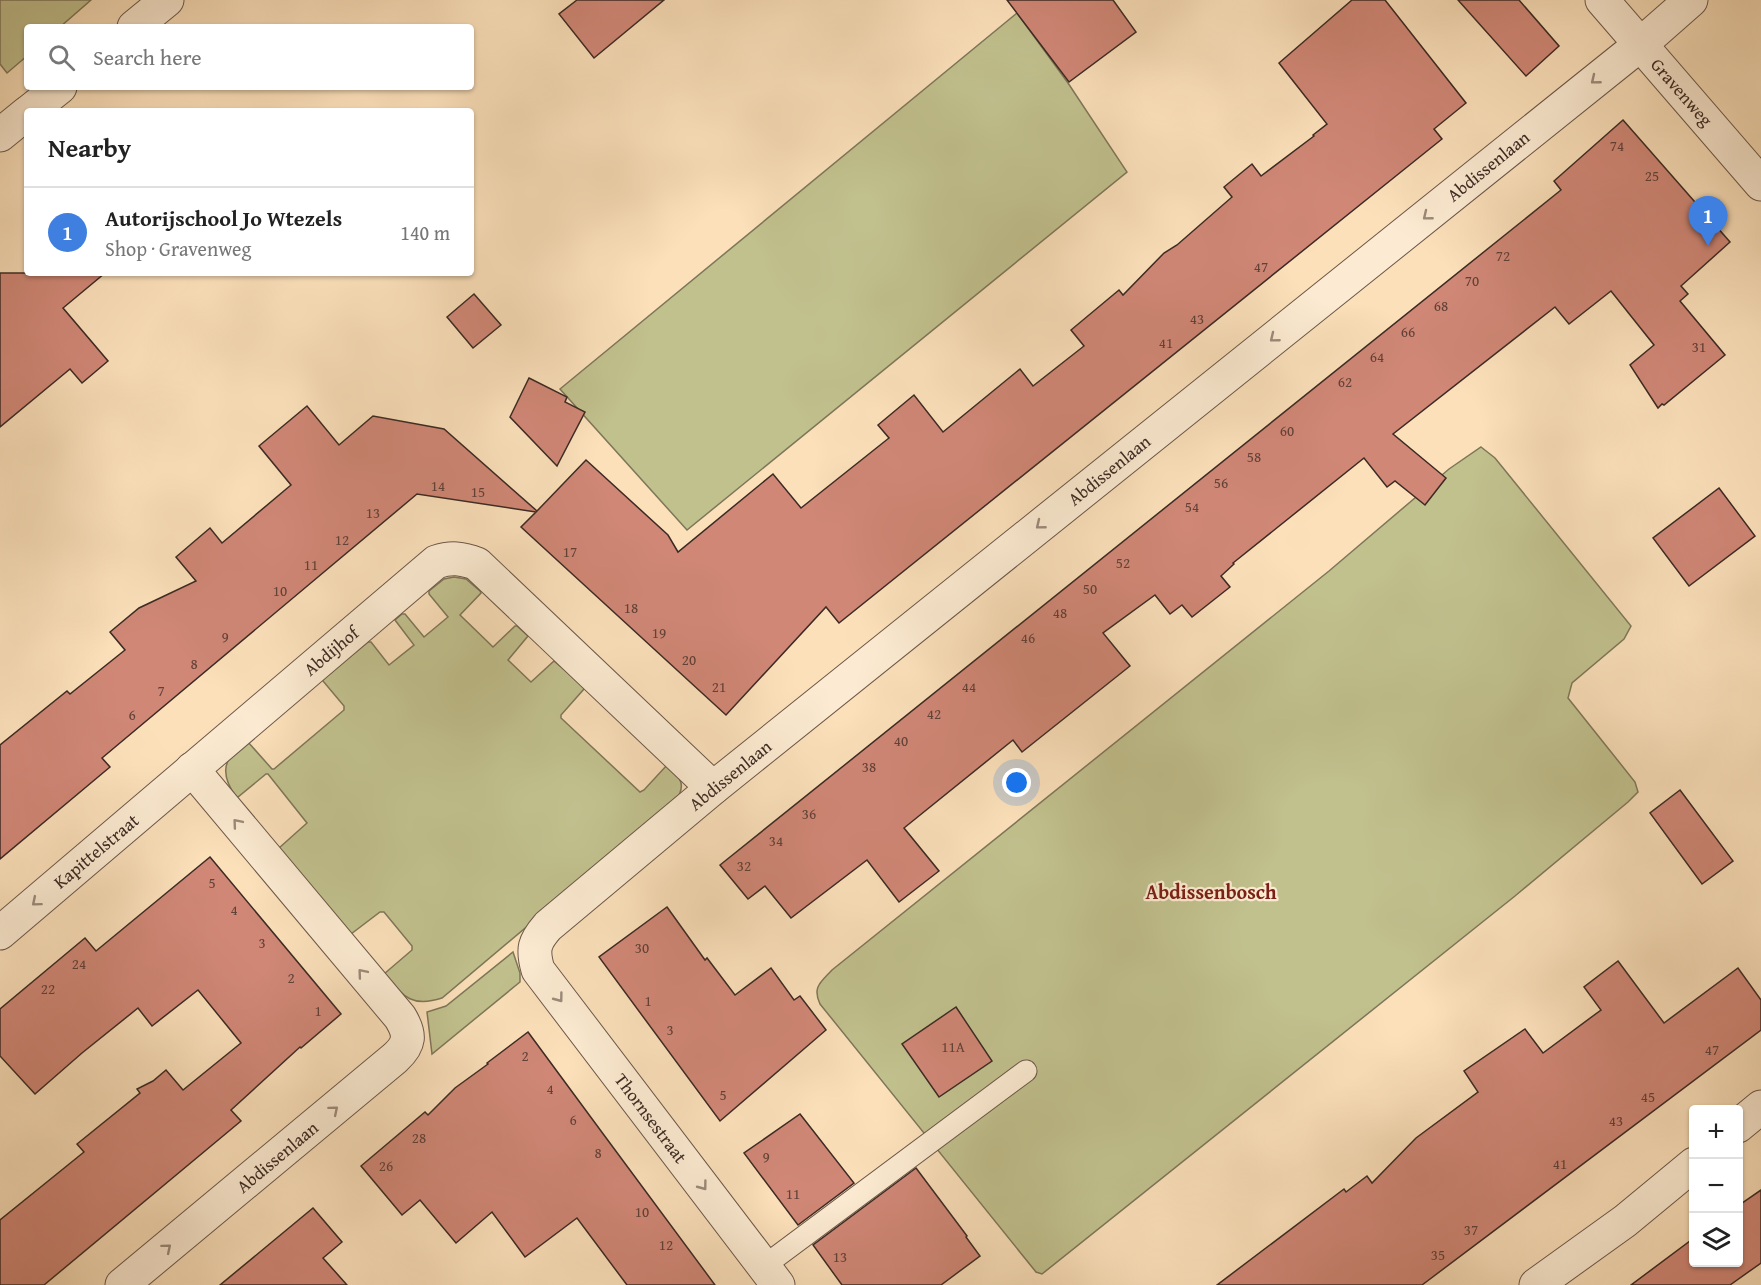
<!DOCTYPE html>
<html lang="en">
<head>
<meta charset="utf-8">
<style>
	body { margin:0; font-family:"Gentium Book Plus",serif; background:#f6f6f6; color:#222 }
	.controls { position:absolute; right:18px; bottom:18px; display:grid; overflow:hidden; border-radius:6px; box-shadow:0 2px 4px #0004 }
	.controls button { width:54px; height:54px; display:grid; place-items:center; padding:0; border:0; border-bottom:2px solid #e0e0e0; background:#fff; color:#222; font:30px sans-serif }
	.you { position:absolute; left:1017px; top:783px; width:21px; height:21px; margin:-15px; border:4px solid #fff; border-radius:50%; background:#1a73e8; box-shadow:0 0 0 9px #1a73e833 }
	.badge { display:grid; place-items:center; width:39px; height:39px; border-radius:50%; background:#111827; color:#fff; font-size:20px; font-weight:700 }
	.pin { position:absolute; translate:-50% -50px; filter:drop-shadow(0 2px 3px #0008) }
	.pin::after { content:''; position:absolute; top:32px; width:21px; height:18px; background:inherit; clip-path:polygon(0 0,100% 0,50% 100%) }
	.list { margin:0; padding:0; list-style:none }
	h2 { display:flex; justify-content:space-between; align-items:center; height:78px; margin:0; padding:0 24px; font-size:26px }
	h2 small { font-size:20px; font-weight:400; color:#767676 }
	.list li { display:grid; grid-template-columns:39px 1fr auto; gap:18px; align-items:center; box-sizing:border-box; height:90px; padding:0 24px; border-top:2px solid #e0e0e0 }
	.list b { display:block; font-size:22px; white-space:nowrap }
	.list p { margin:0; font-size:20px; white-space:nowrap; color:#767676 }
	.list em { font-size:20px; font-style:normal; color:#767676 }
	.icon { flex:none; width:33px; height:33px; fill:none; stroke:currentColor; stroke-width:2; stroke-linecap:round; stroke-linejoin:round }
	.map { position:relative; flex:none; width:1761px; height:1285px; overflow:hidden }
	.search { position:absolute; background:#fff; box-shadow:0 2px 4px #0004; left:24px; top:24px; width:450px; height:66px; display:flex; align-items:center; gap:15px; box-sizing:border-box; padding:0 21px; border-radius:6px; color:#767676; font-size:22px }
	.panel { position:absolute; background:#fff; box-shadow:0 2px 4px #0004; left:24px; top:108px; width:450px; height:168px; border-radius:6px }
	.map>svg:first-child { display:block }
	.green { fill:#c1c18e; stroke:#7e7659; stroke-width:1.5 }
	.building { fill:#d08776; stroke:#3c2a24; stroke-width:1.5 }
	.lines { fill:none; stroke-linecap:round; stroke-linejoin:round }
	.service-casing { stroke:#6c584a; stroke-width:23 }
	.minor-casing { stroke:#6c584a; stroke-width:35 }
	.tertiary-casing { stroke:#6c584a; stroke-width:35 }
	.service { stroke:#fcebd2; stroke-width:21 }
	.minor { stroke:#fcebd2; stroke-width:33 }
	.tertiary { stroke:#fcebd2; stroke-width:33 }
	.oneway { stroke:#9c8a7b }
	.labels { text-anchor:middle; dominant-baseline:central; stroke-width:4.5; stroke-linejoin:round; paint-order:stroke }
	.number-label { font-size:15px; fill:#614138 }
	.street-label { font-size:18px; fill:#3c2a24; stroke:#fcebd2 }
	.neighbourhood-label { font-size:20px; font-weight:bold; fill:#7a1f14; stroke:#fcebd2 }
</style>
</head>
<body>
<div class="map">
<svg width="1761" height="1285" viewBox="0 0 1761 1285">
	<rect width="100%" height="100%" fill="#fbe0ba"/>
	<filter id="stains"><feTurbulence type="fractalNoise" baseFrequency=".00333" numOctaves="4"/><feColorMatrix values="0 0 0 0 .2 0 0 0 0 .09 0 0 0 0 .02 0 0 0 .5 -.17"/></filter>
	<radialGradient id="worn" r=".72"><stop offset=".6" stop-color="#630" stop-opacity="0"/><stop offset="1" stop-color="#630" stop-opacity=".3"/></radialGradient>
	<!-- green -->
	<g class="green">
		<polygon points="0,0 91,0 60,27 27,27 27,56 7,73 0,64"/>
		<polygon points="1017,13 1068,83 1127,172 687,530 560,389"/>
		<path d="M 1481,447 L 1495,458 L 1631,626 L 1624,639 L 1572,683 L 1568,698 L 1635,782 L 1638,792 L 1628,802 L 1515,896 L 1042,1274 L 1036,1272 L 820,1004 C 812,987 821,982 832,970 L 1329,571 L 1449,469 Z"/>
		<path d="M 454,577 L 466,579 L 480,591 L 481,593 L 460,615 L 493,647 L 515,626 L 517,626 L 528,636 L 508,660 L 531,682 L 554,661 L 585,687 L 584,689 L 561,715 L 561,718 L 640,792 L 644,790 L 667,765 C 681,778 687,785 675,802 L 442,998 C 411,1008 403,996 384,974 L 412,950 L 412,946 L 384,912 L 380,912 L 351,934 L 279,848 L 307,823 L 268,774 L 266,774 L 238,797 L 236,797 C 229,787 221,772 229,759 C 233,753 243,747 248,742 L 272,769 L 274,769 L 344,710 L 344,706 L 323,681 L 323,679 L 368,642 L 371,642 L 389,665 L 414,645 L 395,620 L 402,614 L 405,614 L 424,637 L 448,617 L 429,594 L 429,591 L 444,579 Z"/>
		<polygon points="513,952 520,973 520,982 432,1054 427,1012 446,1006"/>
	</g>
	<!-- building -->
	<g class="building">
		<polygon points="577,0 664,0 594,58 559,14"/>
		<polygon points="1007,0 1113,0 1136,32 1069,82"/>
		<polygon points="1352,0 1385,0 1466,103 1434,129 1442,139 839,623 826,607 726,715 521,527 536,512 417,494 102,758 110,767 0,859 0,745 67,691 70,694 125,650 110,632 139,608 196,581 176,557 210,528 222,543 291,485 259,446 307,406 339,445 373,416 444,429 537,511 586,460 668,535 678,552 773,474 801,508 889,438 878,425 914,395 943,432 1020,369 1033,386 1084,346 1071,330 1119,290 1123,295 1164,253 1177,245 1232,197 1224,187 1252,164 1261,176 1314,136 1313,135 1327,124 1279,63"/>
		<polygon points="1458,0 1519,0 1559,46 1526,76"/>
		<polygon points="1623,120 1730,242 1681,286 1688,294 1680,301 1725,355 1664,405 1662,404 1658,408 1630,365 1654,345 1611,291 1569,324 1555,307 1393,434 1446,478 1425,505 1395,481 1387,487 1364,458 1233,563 1234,564 1221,576 1230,587 1192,617 1182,605 1170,614 1155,595 1103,633 1130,666 1022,752 1013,740 904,828 939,871 899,902 867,860 791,918 765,886 748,899 720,865 1561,190 1554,181"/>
		<polygon points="0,273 105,273 63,308 108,361 82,383 70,369 0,427"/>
		<polygon points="474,294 501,325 473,348 447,317"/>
		<polygon points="529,378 567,397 565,402 585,412 557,466 510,417"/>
		<polygon points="1719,488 1755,536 1689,586 1653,538"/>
		<polygon points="1680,790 1733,861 1702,884 1650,813"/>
		<polygon points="210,857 341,1014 301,1048 300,1047 231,1110 241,1121 44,1285 0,1285 0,1220 84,1152 77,1144 140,1093 137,1089 153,1081 166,1070 183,1090 241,1043 198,990 152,1026 138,1008 82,1053 35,1094 0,1056 0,1009 85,938 96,951"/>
		<polygon points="667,907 705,960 707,958 735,995 771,968 794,1000 800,996 826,1030 720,1121 599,957"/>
		<polygon points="1618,961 1664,1023 1738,968 1761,1000 1761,1030 1422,1285 1217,1285 1344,1189 1346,1192 1367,1176 1372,1183 1416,1138 1478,1092 1464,1071 1525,1029 1543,1053 1601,1010 1584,987"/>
		<polygon points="956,1007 992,1061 939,1097 902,1044"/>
		<polygon points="528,1032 601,1131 715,1285 627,1285 577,1218 525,1257 492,1212 456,1243 420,1200 402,1215 361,1166 425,1112 428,1115 455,1088 488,1064 487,1063"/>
		<polygon points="800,1114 854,1183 798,1225 744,1153"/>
		<polygon points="916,1168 967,1236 966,1237 980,1256 941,1285 842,1285 813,1245"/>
		<polygon points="1761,1190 1761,1263 1730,1285 1631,1285 1694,1238 1694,1263 1738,1263 1738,1206"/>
		<polygon points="313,1208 342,1242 323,1258 347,1285 220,1285"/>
	</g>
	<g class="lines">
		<defs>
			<polyline id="service" points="764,1266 1026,1071"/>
			<g id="minor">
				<polyline points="1602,0 1761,184"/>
				<path d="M 0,933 L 436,562 C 451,557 462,558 477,564 L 713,788"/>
				<polyline points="1738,1126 1761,1107"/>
				<path d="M 122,1285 L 395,1058 C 410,1044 411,1035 400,1017 L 192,769"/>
				<path d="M 778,1285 L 538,970 C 532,949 534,942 548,926 L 713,788 L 1641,44 L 1691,0"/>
				<polyline points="1536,1285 1625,1221 1694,1164"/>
			</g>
			<g id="tertiary">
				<polyline points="134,27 167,0"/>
				<polyline points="30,111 60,87"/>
				<polyline points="0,135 27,113"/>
			</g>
		</defs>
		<!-- service casing -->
		<use href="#service" class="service-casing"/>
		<!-- minor casing -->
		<use href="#minor" class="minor-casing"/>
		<!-- tertiary casing -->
		<use href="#tertiary" class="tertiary-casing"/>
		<!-- service -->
		<use href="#service" class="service"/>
		<!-- minor -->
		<use href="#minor" class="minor"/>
		<!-- tertiary -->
		<use href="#tertiary" class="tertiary"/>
	</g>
	<!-- one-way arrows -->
	<defs><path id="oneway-chevron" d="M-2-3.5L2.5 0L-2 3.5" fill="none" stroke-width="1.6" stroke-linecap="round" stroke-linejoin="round" transform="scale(1.5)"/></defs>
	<g class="oneway">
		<use href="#oneway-chevron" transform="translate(1595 80) rotate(141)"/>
		<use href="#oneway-chevron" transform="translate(1427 216) rotate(141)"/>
		<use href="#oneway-chevron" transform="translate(1274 338) rotate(141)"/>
		<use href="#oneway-chevron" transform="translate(1040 525) rotate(141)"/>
		<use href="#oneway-chevron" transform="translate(237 823) rotate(-130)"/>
		<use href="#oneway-chevron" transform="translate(36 902) rotate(140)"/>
		<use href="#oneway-chevron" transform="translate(362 973) rotate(-130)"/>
		<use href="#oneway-chevron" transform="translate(559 998) rotate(53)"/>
		<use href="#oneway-chevron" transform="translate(334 1110) rotate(-40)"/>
		<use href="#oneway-chevron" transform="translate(703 1186) rotate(53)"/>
		<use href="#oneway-chevron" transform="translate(167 1248) rotate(-40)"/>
	</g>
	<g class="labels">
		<!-- number labels -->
		<g class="number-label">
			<text x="1617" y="145">74</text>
			<text x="1652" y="175">25</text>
			<text x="1503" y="255">72</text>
			<text x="1261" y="266">47</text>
			<text x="1472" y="280">70</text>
			<text x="1441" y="305">68</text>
			<text x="1197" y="318">43</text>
			<text x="1408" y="331">66</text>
			<text x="1166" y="342">41</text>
			<text x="1699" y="346">31</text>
			<text x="1377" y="356">64</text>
			<text x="1345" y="381">62</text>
			<text x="1287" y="430">60</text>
			<text x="1254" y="456">58</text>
			<text x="1221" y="482">56</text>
			<text x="438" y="485">14</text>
			<text x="478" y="491">15</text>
			<text x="1192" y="506">54</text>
			<text x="373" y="512">13</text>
			<text x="342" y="539">12</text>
			<text x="570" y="551">17</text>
			<text x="1123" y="562">52</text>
			<text x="311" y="564">11</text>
			<text x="1090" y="588">50</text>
			<text x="280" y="590">10</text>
			<text x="631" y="607">18</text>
			<text x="1060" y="612">48</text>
			<text x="659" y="632">19</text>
			<text x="225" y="636">9</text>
			<text x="1028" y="637">46</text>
			<text x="689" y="659">20</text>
			<text x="194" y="663">8</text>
			<text x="719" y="686">21</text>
			<text x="969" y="686">44</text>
			<text x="161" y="690">7</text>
			<text x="934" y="713">42</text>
			<text x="132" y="714">6</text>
			<text x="901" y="740">40</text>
			<text x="869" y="766">38</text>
			<text x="809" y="813">36</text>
			<text x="776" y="840">34</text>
			<text x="744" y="865">32</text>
			<text x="212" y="882">5</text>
			<text x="234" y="909">4</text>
			<text x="262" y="942">3</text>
			<text x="642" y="947">30</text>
			<text x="79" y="963">24</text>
			<text x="291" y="977">2</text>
			<text x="48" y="988">22</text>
			<text x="648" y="1000">1</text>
			<text x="318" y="1010">1</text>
			<text x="670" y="1029">3</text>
			<text x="953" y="1046">11A</text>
			<text x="1712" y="1049">47</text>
			<text x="525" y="1055">2</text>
			<text x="550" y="1088">4</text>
			<text x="723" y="1094">5</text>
			<text x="1648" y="1096">45</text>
			<text x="573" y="1119">6</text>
			<text x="1616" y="1120">43</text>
			<text x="419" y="1137">28</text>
			<text x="598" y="1152">8</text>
			<text x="766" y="1156">9</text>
			<text x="1560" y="1163">41</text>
			<text x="386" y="1165">26</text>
			<text x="793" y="1193">11</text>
			<text x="642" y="1211">10</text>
			<text x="1471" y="1229">37</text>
			<text x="666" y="1244">12</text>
			<text x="1438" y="1254">35</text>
			<text x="840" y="1256">13</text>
		</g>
		<!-- street labels -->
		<g class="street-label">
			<text transform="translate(1682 92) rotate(49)">Gravenweg</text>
			<text transform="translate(1488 166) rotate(-39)">Abdissenlaan</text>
			<text transform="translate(1109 470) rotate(-39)">Abdissenlaan</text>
			<text transform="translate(331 651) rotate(-40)">Abdijhof</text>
			<text transform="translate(730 775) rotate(-39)">Abdissenlaan</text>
			<text transform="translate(96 851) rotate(-40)">Kapittelstraat</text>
			<text transform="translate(651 1118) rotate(53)">Thornsestraat</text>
			<text transform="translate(277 1157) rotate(-40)">Abdissenlaan</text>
		</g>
		<!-- neighbourhood labels -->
		<g class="neighbourhood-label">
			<text x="1211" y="891">Abdissenbosch</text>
		</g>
	</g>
	<rect width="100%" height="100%" filter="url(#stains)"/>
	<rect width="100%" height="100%" fill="url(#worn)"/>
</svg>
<div class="controls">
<button>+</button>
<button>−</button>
<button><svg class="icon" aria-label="layers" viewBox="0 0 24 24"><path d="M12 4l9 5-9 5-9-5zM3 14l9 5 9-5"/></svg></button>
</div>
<div class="you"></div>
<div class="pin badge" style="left:1708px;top:246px;background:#3f7fe0">1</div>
<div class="search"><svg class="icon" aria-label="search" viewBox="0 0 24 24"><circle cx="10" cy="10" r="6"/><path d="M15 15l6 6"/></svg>Search here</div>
<section class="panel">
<h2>Nearby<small></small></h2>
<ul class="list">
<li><span class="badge" style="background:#3f7fe0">1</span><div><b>Autorijschool Jo Wtezels</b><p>Shop · Gravenweg</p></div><em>140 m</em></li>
</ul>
</section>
</div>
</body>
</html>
